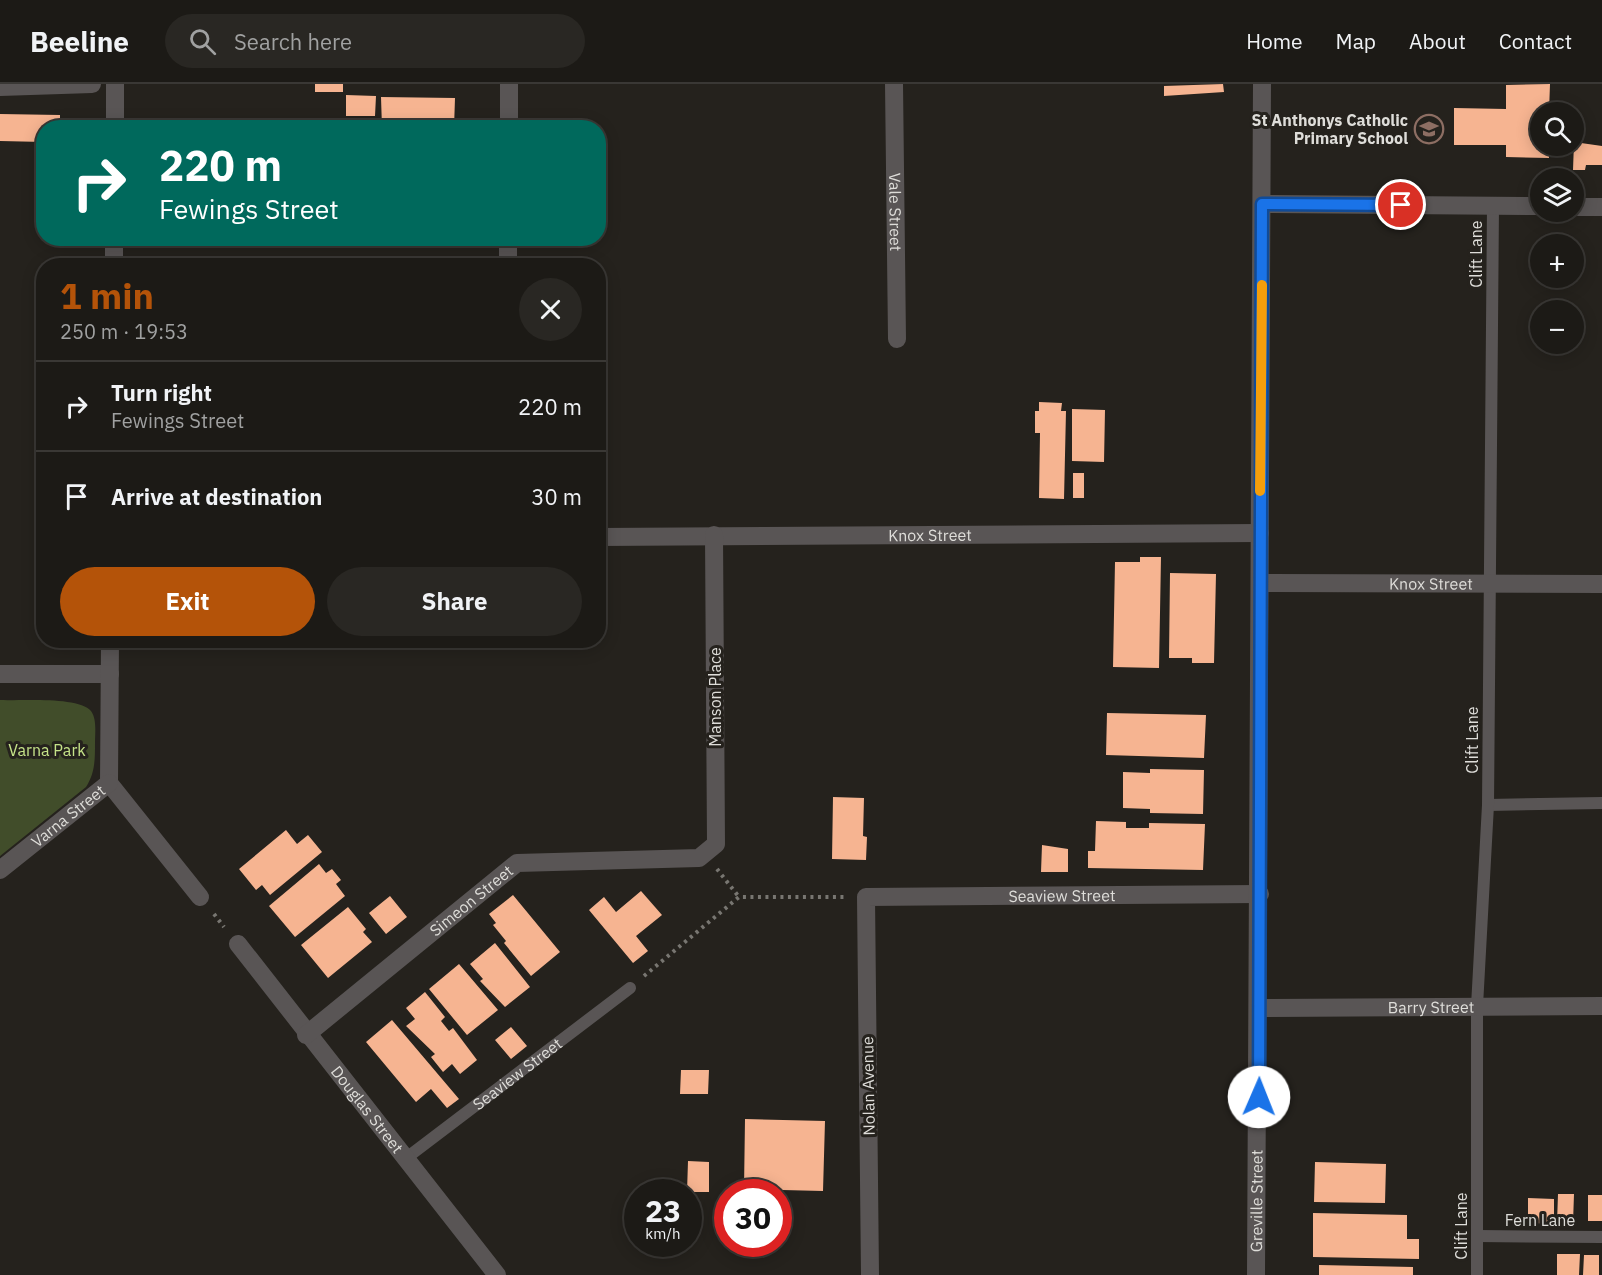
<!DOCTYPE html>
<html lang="en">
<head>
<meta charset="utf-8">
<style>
	body { margin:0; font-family:"IBM Plex Sans",sans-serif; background:#292723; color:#f1f3f6; height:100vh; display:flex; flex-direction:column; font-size:22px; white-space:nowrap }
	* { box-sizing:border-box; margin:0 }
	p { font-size:20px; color:#a0a1a1 }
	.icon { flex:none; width:33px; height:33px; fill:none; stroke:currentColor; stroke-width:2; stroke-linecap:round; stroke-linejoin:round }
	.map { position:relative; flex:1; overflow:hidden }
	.sheet { position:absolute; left:36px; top:174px; width:570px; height:390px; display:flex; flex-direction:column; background:#1c1a16; border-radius:24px; box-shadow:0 3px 15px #0003,0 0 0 2px #3a3835 }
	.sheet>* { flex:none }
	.top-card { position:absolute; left:36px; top:36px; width:570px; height:126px; border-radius:24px; box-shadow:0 3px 15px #0003,0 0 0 2px #3a3835; background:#00695c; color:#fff; overflow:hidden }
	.buttons { position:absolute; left:1530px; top:18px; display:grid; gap:12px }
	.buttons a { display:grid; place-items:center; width:54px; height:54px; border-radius:50%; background:#1c1a16; box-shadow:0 3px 15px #0003,0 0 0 2px #3a3835; font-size:30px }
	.speed { position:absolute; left:624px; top:1095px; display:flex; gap:12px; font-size:30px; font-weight:700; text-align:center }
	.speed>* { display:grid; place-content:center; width:78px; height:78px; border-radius:50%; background:#1c1a16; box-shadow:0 3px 15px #0003,0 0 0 2px #3a3835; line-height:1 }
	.speed small { font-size:15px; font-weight:400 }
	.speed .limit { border:9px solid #d22; background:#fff; color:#111 }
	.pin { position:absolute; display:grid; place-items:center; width:51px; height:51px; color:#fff; margin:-26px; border:3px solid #fff; border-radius:50%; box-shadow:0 2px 6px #0007 }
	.me { position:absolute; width:66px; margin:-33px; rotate:1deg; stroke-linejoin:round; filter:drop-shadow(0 0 4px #0008) }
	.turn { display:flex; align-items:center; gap:21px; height:126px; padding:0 24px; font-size:27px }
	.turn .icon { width:78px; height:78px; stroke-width:2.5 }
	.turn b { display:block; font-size:42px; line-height:51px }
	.round { display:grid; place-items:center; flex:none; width:63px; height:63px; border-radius:32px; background:#292723 }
	.overview { display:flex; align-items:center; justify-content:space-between; height:102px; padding:0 24px }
	h1 { font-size:36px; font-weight:700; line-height:45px; color:#b45309 }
	.button { display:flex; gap:12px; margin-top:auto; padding:12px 24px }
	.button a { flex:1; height:69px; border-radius:36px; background:#b45309; color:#fff; font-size:24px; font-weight:700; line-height:69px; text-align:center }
	.button a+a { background:#292723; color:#f1f3f6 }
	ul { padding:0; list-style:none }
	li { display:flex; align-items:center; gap:18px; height:90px; padding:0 24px; border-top:2px solid #3a3835 }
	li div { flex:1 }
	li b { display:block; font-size:22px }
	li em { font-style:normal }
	header { display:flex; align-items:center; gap:36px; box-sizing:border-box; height:84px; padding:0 30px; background:#1c1a16; border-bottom:2px solid #3a3835 }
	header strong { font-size:28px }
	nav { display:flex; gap:33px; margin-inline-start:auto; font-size:21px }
	.search { width:420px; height:54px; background:#292723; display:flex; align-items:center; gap:15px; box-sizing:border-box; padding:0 21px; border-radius:33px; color:#a0a1a1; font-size:22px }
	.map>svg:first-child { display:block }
</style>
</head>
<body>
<header>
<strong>Beeline</strong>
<div class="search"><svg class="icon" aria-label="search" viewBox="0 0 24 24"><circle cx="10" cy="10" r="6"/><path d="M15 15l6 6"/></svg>Search here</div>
<nav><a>Home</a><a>Map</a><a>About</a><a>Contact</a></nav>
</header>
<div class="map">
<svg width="1602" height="1191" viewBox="0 0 1602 1191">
	<rect width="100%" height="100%" fill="#25221d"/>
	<!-- green -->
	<path fill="#414d2a" d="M 0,616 C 19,617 79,612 91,627 C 97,635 95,649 95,659 C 95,676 95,689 86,703 L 0,772 Z"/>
	<!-- building -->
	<path fill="#f6b491" d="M 315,0 L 343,0 L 343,8 L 315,8 Z
		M 1223,0 L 1224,8 L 1164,12 L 1164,2 Z
		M 1550,0 L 1549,28 L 1540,28 L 1540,62 L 1549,62 L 1549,74 L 1506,73 L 1506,61 L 1454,61 L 1454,24 L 1506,25 L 1506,1 Z
		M 346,11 L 376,12 L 375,32 L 346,32 Z
		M 381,13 L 455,14 L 454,44 L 382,44 Z
		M 0,30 L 60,31 L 60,44 L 44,44 L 44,58 L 0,57 Z
		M 355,35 L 376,36 L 376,44 L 355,44 Z
		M 1574,58 L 1602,62 L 1602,81 L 1586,81 L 1585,86 L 1573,86 Z
		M 1039,318 L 1062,319 L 1061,327 L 1066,327 L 1064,415 L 1039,414 L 1040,349 L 1035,349 L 1035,327 L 1039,327 Z
		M 1072,325 L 1105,326 L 1104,378 L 1072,377 Z
		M 1073,389 L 1084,389 L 1084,414 L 1073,414 Z
		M 1140,473 L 1161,473 L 1159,584 L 1113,583 L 1115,478 L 1140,478 Z
		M 1170,489 L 1216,490 L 1214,579 L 1192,579 L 1192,574 L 1169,574 Z
		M 1107,629 L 1206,631 L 1204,674 L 1106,671 Z
		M 1150,685 L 1204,686 L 1203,730 L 1150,729 L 1150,725 L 1123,724 L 1123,688 L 1150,689 Z
		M 833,713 L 864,714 L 863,752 L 867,753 L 866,776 L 832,775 Z
		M 1096,737 L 1126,738 L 1126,744 L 1149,744 L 1149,739 L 1205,740 L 1203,786 L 1088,784 L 1088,767 L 1095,767 Z
		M 286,746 L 297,760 L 308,751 L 322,768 L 270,811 L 262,801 L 256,806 L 239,785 Z
		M 1042,761 L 1068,765 L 1068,788 L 1041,788 Z
		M 319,780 L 326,789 L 332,785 L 341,796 L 336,800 L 345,812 L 295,853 L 269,822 Z
		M 641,807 L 662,831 L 636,852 L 648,867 L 633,879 L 589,826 L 604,813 L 616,828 Z
		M 513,811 L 560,868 L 531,892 L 504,859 L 506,857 L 493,841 L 496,839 L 489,830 Z
		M 390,812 L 407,833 L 386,850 L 369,829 Z
		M 348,823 L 366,845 L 363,848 L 372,858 L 328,894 L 301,861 Z
		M 495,859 L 530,903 L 505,923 L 480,897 L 483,895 L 470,880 Z
		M 459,880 L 498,926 L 467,951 L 429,905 Z
		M 425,908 L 445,933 L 441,937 L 449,947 L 453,944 L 477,976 L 460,990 L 452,980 L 443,988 L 431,973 L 435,970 L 406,942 L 415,935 L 406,924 Z
		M 392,936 L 459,1015 L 447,1024 L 431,1005 L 416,1018 L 366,958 Z
		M 511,943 L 527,962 L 511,975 L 495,956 Z
		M 681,986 L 709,986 L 708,1010 L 680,1010 Z
		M 745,1035 L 825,1037 L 823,1107 L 744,1105 Z
		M 688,1077 L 709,1078 L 709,1108 L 687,1108 Z
		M 1315,1078 L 1386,1080 L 1385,1119 L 1314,1118 Z
		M 1558,1110 L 1574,1110 L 1573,1139 L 1557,1139 Z
		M 1588,1111 L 1602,1111 L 1602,1137 L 1588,1137 Z
		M 1528,1114 L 1554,1115 L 1554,1140 L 1528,1139 Z
		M 1313,1129 L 1407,1131 L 1407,1155 L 1419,1155 L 1419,1175 L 1313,1173 Z
		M 1557,1170 L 1580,1170 L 1579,1191 L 1557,1191 Z
		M 1584,1171 L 1599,1171 L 1599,1191 L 1583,1191 Z
		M 1319,1181 L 1413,1183 L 1413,1191 L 1319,1191 Z"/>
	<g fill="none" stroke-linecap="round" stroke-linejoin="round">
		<!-- path -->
		<path stroke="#787671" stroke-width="4" stroke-dasharray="3 4.5" stroke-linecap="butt" d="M 717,785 L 739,813
			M 214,830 L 224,843
			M 644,892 L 739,813 L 845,813"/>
		<!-- lane -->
		<g stroke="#595555" stroke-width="12">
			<path d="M 1488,721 L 1602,719"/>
			<path id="s1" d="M 405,1075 L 630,904"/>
			<path d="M 1477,1152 L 1602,1153"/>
			<path d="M 1477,1191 L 1477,922 L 1488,721 L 1493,122"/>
		</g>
		<!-- street -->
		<g stroke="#595555" stroke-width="18">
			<path id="s2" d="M 894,0 L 897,255"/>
			<path d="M 0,3 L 92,0"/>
			<path d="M 115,44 L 115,0"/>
			<path d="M 509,44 L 509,0"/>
			<path d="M 1262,120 L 1540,122"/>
			<path d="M 1574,123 L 1602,123"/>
			<path d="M 114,182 L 114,154"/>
			<path d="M 508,182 L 508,154"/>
			<path id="s3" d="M 598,453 L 1260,449"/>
			<path id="s4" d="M 1260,499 L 1602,500"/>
			<path d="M 0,590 L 110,590"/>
			<path d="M 109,699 L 200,813"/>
			<path d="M 109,699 L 110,556"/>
			<path id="s5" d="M 0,786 L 109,699"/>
			<path id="s6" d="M 238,860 L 497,1191"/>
			<path id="s7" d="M 1260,924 L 1602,922"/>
			<path id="s8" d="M 306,951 L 517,779 L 699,774 L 716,760 L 714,451"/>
			<path id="s9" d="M 870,1191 L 866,813 L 1260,810"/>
			<path id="s10" d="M 1256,1191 L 1262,0"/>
		</g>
	</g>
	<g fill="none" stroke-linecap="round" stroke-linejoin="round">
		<!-- route casing -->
		<g stroke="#114b97" stroke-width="15">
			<path id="route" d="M 1259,1013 L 1262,120 L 1401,121"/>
		</g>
		<!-- route -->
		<use href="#route" stroke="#1a73e8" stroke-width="10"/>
		<!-- slow -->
		<path stroke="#f59e0b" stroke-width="10" d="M 1260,407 L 1262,201"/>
	</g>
	<!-- icons -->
	<defs>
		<g id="school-ring" transform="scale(1.5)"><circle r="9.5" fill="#25221d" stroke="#8d6e63" stroke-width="1.5"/><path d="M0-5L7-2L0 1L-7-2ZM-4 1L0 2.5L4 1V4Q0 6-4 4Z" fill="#8d6e63"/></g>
	</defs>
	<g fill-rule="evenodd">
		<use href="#school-ring" x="1429" y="45"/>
	</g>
	<g text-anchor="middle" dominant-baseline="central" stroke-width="6" stroke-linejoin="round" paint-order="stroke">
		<!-- poi labels -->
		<g font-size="16" font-weight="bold" fill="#deddd9" stroke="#25221d" text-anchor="end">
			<text x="1408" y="36">St Anthonys Catholic<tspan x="1408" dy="18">Primary School</tspan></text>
		</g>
		<!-- street labels -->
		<g font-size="16" fill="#deddd9" stroke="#25221d">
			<text stroke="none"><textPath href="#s2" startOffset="128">Vale Street</textPath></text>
			<text transform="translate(1476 170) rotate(-90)">Clift Lane</text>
			<text stroke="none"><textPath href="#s3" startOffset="332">Knox Street</textPath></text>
			<text stroke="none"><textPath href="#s4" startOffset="171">Knox Street</textPath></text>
			<text transform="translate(715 613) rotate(-90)">Manson Place</text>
			<text transform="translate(1472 656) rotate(-90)">Clift Lane</text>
			<text stroke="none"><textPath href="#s5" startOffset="87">Varna Street</textPath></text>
			<text stroke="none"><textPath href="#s9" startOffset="574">Seaview Street</textPath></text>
			<text stroke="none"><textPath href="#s8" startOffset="213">Simeon Street</textPath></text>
			<text stroke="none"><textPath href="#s7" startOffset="171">Barry Street</textPath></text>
			<text stroke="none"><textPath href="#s1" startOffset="141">Seaview Street</textPath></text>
			<text transform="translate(868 1002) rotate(-91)">Nolan Avenue</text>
			<text stroke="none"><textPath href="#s6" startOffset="210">Douglas Street</textPath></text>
			<text stroke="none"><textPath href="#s10" startOffset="74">Greville Street</textPath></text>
			<text x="1540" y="1136">Fern Lane</text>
			<text transform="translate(1461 1142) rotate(-90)">Clift Lane</text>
		</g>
		<!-- park labels -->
		<g font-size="16" fill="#c5e389" stroke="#25221d">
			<text x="47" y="666">Varna Park</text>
		</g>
	</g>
</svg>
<div class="buttons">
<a><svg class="icon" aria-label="search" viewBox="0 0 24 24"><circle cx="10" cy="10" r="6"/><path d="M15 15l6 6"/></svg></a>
<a><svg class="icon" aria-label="layers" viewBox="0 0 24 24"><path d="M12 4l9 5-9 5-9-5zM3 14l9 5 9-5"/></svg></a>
<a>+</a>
<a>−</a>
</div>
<div class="speed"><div>23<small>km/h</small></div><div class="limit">30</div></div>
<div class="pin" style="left:1401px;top:121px;background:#d93025"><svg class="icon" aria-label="arrive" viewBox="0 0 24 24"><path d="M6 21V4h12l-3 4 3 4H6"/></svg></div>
<svg class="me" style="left:1259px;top:1013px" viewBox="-20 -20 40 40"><circle r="19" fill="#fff"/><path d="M0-13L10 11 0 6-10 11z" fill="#1a73e8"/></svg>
<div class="top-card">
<div class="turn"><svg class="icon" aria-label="right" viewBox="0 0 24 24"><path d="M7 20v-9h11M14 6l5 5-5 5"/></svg><div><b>220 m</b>Fewings Street</div></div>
</div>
<section class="sheet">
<div class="overview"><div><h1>1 min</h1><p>250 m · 19:53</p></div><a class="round"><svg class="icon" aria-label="close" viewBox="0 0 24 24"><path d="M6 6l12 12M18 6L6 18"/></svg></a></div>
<ul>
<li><svg class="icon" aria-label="right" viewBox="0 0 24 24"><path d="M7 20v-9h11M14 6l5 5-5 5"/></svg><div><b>Turn right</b><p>Fewings Street</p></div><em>220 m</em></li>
<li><svg class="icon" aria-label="arrive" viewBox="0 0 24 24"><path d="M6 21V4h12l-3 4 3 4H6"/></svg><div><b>Arrive at destination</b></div><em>30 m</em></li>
</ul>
<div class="button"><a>Exit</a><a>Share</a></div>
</section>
</div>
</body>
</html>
